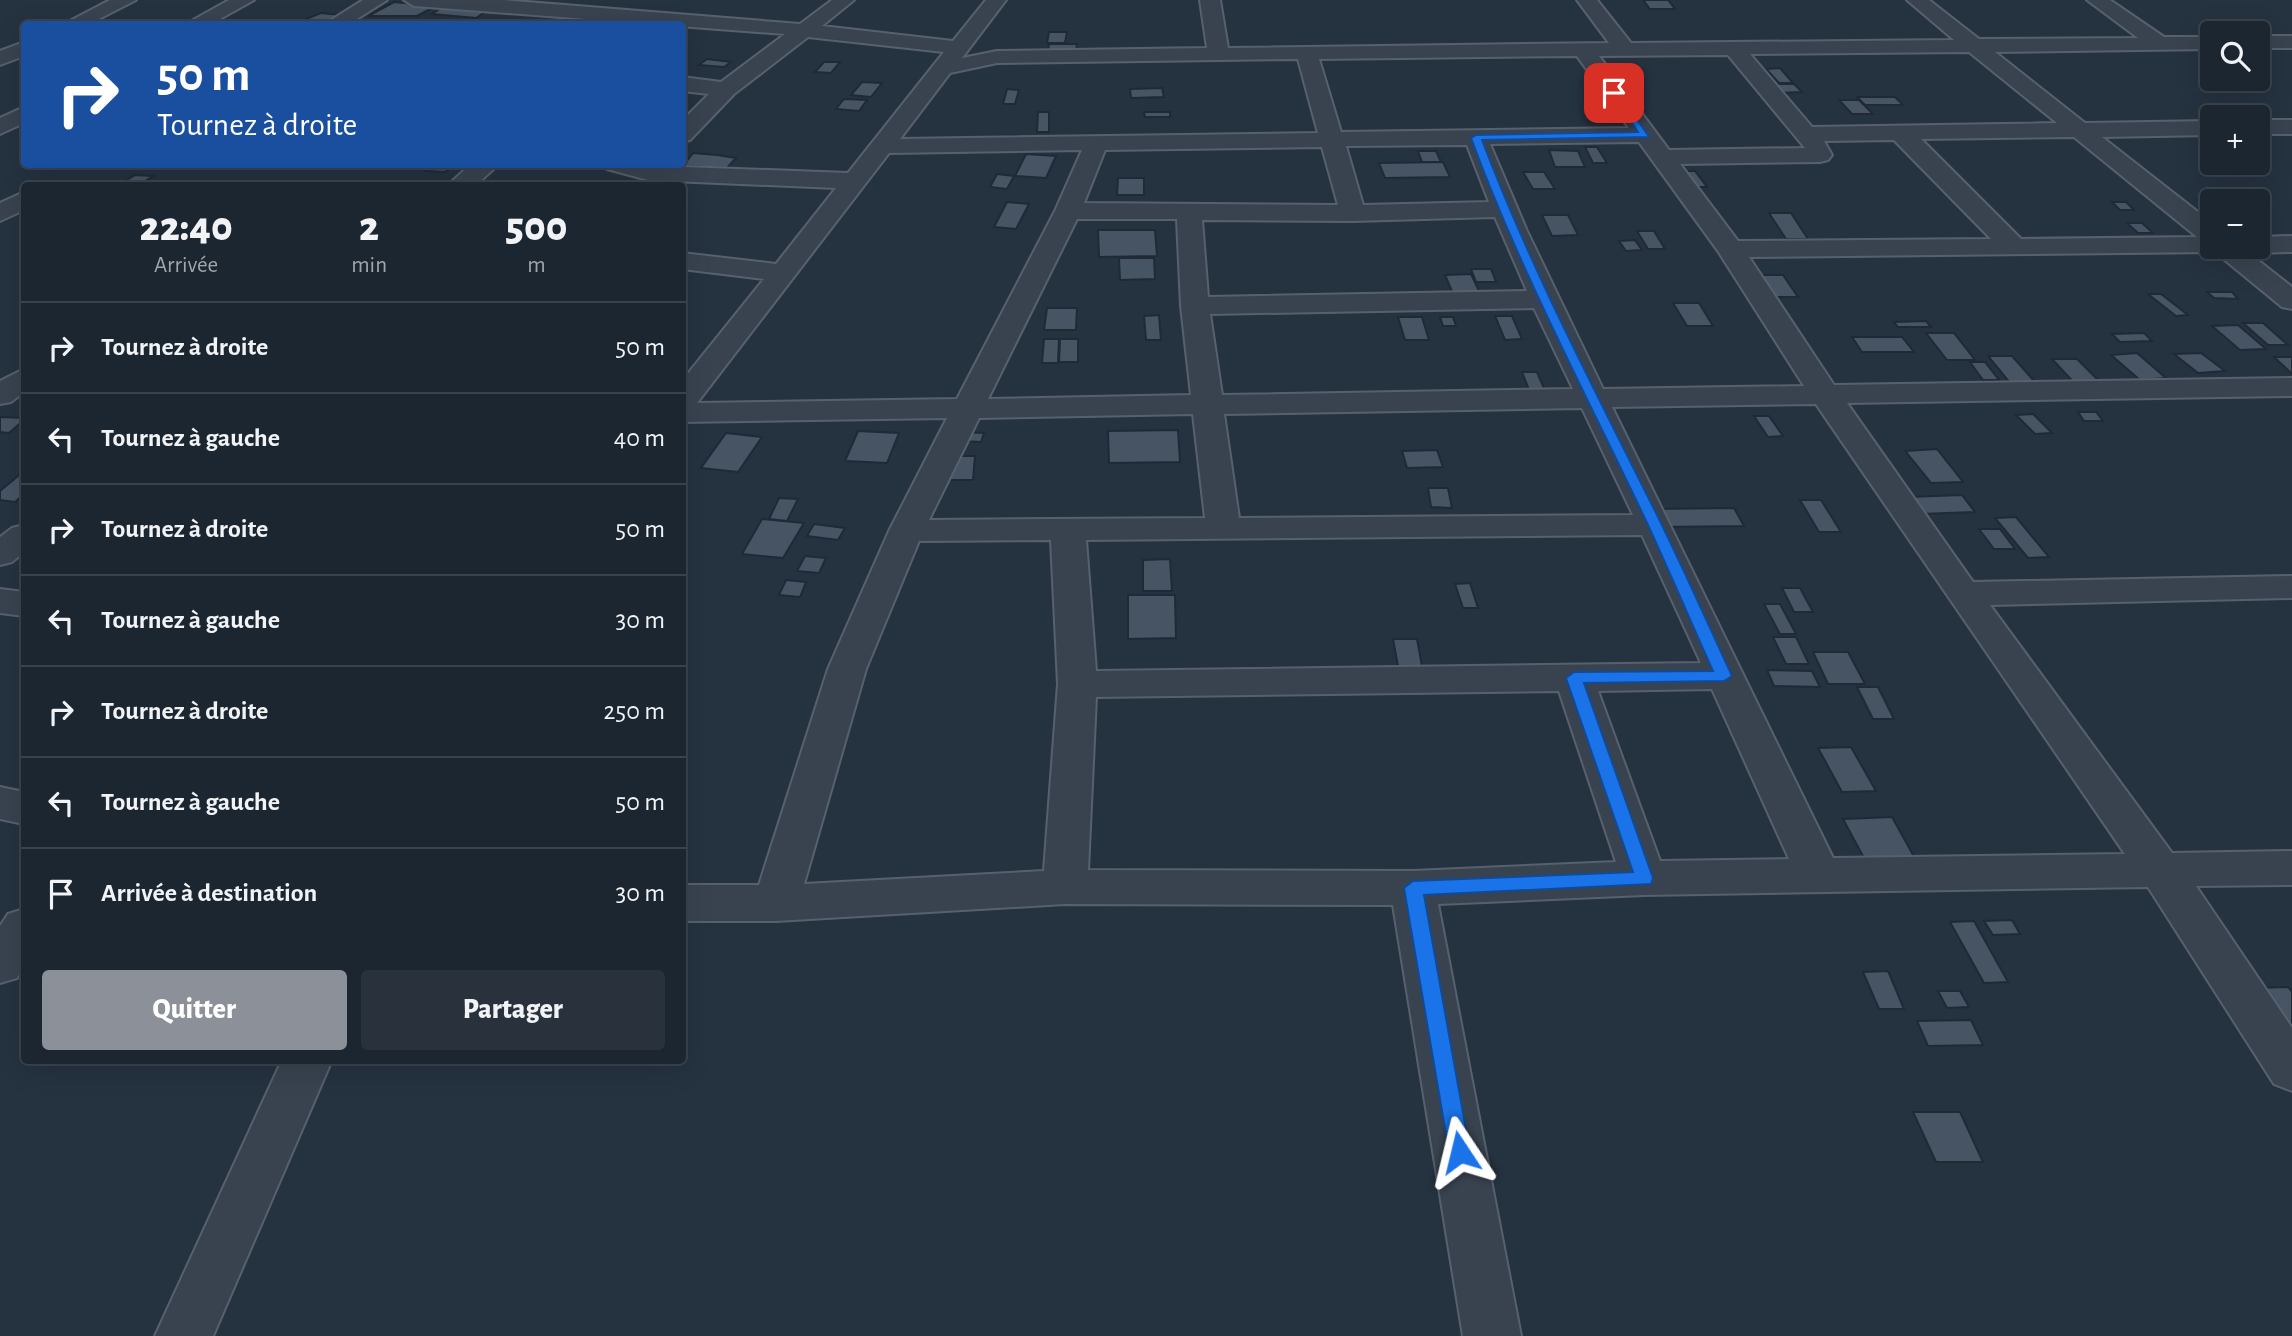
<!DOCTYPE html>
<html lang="fr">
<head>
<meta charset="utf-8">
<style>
	body { margin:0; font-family:"Alegreya Sans",sans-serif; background:#29323c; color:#f1f3f6; height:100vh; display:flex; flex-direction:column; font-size:26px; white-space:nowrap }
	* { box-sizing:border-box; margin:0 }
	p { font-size:23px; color:#a0a5ab }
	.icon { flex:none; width:38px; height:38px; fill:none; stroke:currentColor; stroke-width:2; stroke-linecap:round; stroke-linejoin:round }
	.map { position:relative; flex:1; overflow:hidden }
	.drawer { position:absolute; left:21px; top:182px; width:665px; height:882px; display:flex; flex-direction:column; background:#1c2630; border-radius:7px; box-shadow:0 7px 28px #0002,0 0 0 2px #3a434c }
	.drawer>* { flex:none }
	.hud { position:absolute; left:21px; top:21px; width:665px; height:147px; border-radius:7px; box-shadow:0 7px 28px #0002,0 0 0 2px #3a434c; background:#1a4fa0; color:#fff; overflow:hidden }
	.buttons { position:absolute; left:2200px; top:21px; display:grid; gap:14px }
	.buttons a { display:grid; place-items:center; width:70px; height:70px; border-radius:7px; background:#1c2630; box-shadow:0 7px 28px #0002,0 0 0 2px #3a434c; font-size:35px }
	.pin { position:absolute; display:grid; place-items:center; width:60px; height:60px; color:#fff; margin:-30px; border-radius:14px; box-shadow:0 4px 10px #0006 }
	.me { position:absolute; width:77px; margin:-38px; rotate:350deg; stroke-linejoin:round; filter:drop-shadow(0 0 5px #0008) }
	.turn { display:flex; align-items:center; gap:24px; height:147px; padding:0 21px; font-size:32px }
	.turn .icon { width:91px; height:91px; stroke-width:2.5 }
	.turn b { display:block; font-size:49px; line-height:60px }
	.eta { display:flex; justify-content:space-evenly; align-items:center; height:119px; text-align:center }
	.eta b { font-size:42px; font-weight:800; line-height:49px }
	.button { display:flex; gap:14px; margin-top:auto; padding:14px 21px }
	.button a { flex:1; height:80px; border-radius:7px; background:#8c9099; color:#fff; font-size:28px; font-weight:800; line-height:80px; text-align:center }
	.button a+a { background:#29323c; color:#f1f3f6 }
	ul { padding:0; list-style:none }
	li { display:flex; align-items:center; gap:21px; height:91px; padding:0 21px; border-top:2px solid #3a434c }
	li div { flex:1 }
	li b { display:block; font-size:26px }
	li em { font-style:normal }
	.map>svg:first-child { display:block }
</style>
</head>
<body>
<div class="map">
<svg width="2292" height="1336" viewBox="0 0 2292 1336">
	<rect width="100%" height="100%" fill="#253240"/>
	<!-- building -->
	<path fill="#465464" stroke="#202a37" stroke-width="2" d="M 1643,0 L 1668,0 L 1675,9 L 1650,9 Z
		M 394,2 L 436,6 L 417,16 L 368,16 Z
		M 441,8 L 485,12 L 476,18 L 432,14 Z
		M 321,13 L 342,15 L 327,23 L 296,23 Z
		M 1049,32 L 1067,32 L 1065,43 L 1047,43 Z
		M 1049,44 L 1077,44 L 1076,51 L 1048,50 Z
		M 707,59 L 731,62 L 724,67 L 699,65 Z
		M 824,62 L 840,62 L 831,73 L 815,72 Z
		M 1780,68 L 1793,83 L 1779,83 L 1766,69 Z
		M 862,82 L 882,83 L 871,97 L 851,95 Z
		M 1768,84 L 1794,84 L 1802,92 L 1775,93 Z
		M 1162,88 L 1164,97 L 1131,98 L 1130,89 Z
		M 1007,89 L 1019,90 L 1015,104 L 1003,104 Z
		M 1857,97 L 1895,97 L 1903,105 L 1865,105 Z
		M 844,99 L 867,100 L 859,111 L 836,109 Z
		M 1839,100 L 1859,100 L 1873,114 L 1852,114 Z
		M 1038,112 L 1049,112 L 1049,132 L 1037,132 Z
		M 1144,112 L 1170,112 L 1170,117 L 1145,117 Z
		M 1585,147 L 1597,147 L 1607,163 L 1593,163 Z
		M 1549,150 L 1578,151 L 1585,167 L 1555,167 Z
		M 1418,151 L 1436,151 L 1441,162 L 1422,162 Z
		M 693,153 L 717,155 L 736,158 L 727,168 L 683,166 Z
		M 1026,154 L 1056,156 L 1046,178 L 1015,176 Z
		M 1443,162 L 1450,177 L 1385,178 L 1379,163 Z
		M 434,164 L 454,164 L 445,172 L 426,171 Z
		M 1677,171 L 1695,171 L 1707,187 L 1688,187 Z
		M 1523,172 L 1544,172 L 1555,189 L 1533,189 Z
		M 997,174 L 1014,176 L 1007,189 L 990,187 Z
		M 135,175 L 153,176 L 137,186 L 117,186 Z
		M 1118,178 L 1144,178 L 1144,195 L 1117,195 Z
		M 1007,202 L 1029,204 L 1016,229 L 994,227 Z
		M 2112,202 L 2126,202 L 2134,210 L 2120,210 Z
		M 1769,213 L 1791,213 L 1808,239 L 1786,239 Z
		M 1542,215 L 1568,215 L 1578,235 L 1552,236 Z
		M 2127,223 L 2142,223 L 2153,233 L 2138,233 Z
		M 1098,230 L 1155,230 L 1157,256 L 1099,257 Z
		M 1637,231 L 1654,231 L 1665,249 L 1648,249 Z
		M 1635,240 L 1642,250 L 1626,251 L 1619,241 Z
		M 1119,258 L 1154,258 L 1155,279 L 1120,280 Z
		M 1471,269 L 1491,269 L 1496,282 L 1476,282 Z
		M 1471,274 L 1481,295 L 1454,296 L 1445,275 Z
		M 1751,275 L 1783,275 L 1798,297 L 1766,297 Z
		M 2207,292 L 2232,292 L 2238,299 L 2214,298 Z
		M 2148,294 L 2161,294 L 2188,315 L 2176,316 Z
		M 1673,303 L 1699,303 L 1713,326 L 1687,326 Z
		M 1047,308 L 1077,308 L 1076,330 L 1044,330 Z
		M 1159,315 L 1161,340 L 1146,340 L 1144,316 Z
		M 1495,316 L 1512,316 L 1522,339 L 1505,340 Z
		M 1398,317 L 1422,317 L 1429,340 L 1405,340 Z
		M 1440,317 L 1453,317 L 1456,326 L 1443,326 Z
		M 1926,321 L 1931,327 L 1898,327 L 1894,322 Z
		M 2243,323 L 2263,323 L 2288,345 L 2268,345 Z
		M 2238,325 L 2266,349 L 2240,350 L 2212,326 Z
		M 1926,333 L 1954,333 L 1975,360 L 1947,360 Z
		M 2144,333 L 2152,341 L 2120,342 L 2112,334 Z
		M 1852,337 L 1902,337 L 1914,352 L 1862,352 Z
		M 1044,339 L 1059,339 L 1058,363 L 1042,363 Z
		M 1060,339 L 1078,339 L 1078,362 L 1059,362 Z
		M 2137,353 L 2166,378 L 2140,380 L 2111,355 Z
		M 2201,353 L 2225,371 L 2198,373 L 2174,354 Z
		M 1988,356 L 2012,356 L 2035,382 L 2010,383 Z
		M 2274,357 L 2292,357 L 2292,374 Z
		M 2052,359 L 2077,359 L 2104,386 L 2078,387 Z
		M 1970,362 L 1985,362 L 1999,380 L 1983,380 Z
		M 1522,372 L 1537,372 L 1547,395 L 1531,395 Z
		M 2078,412 L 2096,412 L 2103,421 L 2084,421 Z
		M 2033,414 L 2052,433 L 2035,434 L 2016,415 Z
		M 1754,416 L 1769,416 L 1783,436 L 1768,437 Z
		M 0,417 L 24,418 L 24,420 L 9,433 L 0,432 Z
		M 1178,430 L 1180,462 L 1109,463 L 1108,431 Z
		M 858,431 L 899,433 L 887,463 L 845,461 Z
		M 961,432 L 984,433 L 981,442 L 959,441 Z
		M 726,433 L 762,437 L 738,472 L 701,468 Z
		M 1937,449 L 1963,482 L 1931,483 L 1905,451 Z
		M 1437,450 L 1443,467 L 1407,468 L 1402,451 Z
		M 946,456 L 975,456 L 973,480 L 944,480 Z
		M 24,471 L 24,494 L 15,502 L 0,500 L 0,491 Z
		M 1428,488 L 1448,488 L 1452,508 L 1431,507 Z
		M 1962,495 L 1975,512 L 1920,514 L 1908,497 Z
		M 779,498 L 798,499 L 787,521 L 769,519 Z
		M 1800,500 L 1821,500 L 1841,532 L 1819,532 Z
		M 1734,508 L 1744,526 L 1658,527 L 1650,509 Z
		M 2016,517 L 2049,557 L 2028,558 L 1995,518 Z
		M 762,519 L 804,523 L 783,558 L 742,554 Z
		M 814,524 L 845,528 L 838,540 L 807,536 Z
		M 1979,529 L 2000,529 L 2015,549 L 1994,549 Z
		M 805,556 L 826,558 L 819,573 L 797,571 Z
		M 1170,559 L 1172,591 L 1143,591 L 1143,560 Z
		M 786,580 L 806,582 L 800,597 L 779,595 Z
		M 1470,583 L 1478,608 L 1463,608 L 1455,584 Z
		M 1782,588 L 1800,588 L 1813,612 L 1794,612 Z
		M 1128,595 L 1175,595 L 1176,638 L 1128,639 Z
		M 1764,604 L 1780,604 L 1796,634 L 1780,634 Z
		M 1773,637 L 1796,637 L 1809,664 L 1786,664 Z
		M 1393,639 L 1417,639 L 1424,677 L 1400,677 Z
		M 1813,652 L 1848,652 L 1865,684 L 1828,684 Z
		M 1767,670 L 1812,671 L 1820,687 L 1774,686 Z
		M 1857,687 L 1878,687 L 1894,719 L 1873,719 Z
		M 1851,747 L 1876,791 L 1842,792 L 1818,748 Z
		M 1892,817 L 1922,871 L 1872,873 L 1843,819 Z
		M 2012,920 L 2020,934 L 1993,935 L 1984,921 Z
		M 1974,921 L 2008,982 L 1984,983 L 1950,922 Z
		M 1888,971 L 1904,1009 L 1879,1009 L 1863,972 Z
		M 2288,987 L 2292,992 L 2292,1039 L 2256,988 Z
		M 1938,991 L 1960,991 L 1969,1007 L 1947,1008 Z
		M 1971,1020 L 1983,1045 L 1928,1046 L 1917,1021 Z
		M 1913,1112 L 1960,1112 L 1983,1162 L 1936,1162 Z"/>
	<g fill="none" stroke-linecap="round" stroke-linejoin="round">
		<!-- minor casing -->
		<g stroke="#57616e" stroke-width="4">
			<path id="minor" d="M 110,0 L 136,0 L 89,24 L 64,24 Z
				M 229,0 L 254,0 L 211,24 L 186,24 Z
				M 363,0 L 387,0 L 349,24 L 325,24 Z
				M 404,0 L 503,0 L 800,24 L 832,0 L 854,0 L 822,26 L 953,41 L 986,0 L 1006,0 L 962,58 L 997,51 L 1207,48 L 1200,0 L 1220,0 L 1228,48 L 1609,43 L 1577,0 L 1597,0 L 1631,43 L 1954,40 L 1907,0 L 1929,0 L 1979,39 L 2138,38 L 2087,0 L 2110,0 L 2164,37 L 2212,37 L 2212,49 L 1995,52 L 2085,123 L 2212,121 L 2212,135 L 2102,137 L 2212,223 L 2212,247 L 2241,247 L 2292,287 L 2292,309 L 2282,307 L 2215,252 L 1749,257 L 1834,385 L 2292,378 L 2292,396 L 1847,403 L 1973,582 L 2292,576 L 2292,598 L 1990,605 L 2172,853 L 2292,851 L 2292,885 L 2196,886 L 2292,1028 L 2292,1091 L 2274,1084 L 2148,887 L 1644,895 L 1438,904 L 1521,1336 L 1463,1336 L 1393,905 L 1065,904 L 776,921 L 682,921 L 682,885 L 759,885 L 828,669 L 889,531 L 947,418 L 682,422 L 682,381 L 764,279 L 682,269 L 682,253 L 776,264 L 836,188 L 648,180 L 607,169 L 604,164 L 848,173 L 944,52 L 808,37 L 734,94 L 690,140 L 682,142 L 682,121 L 709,94 L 682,91 L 682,77 L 721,82 L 785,34 L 414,6 ZM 1969,52 L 2057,123 L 1812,127 L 1750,54 ZM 1728,55 L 1805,148 L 1669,150 L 1599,56 ZM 1577,56 L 1629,128 L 1341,132 L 1319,59 ZM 1298,59 L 1318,133 L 900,139 L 950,73 L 997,63 ZM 2074,137 L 2197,237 L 2021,239 L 1921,139 ZM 1894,140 L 1991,239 L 1738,241 L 1680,164 L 1820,162 L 1828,160 L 1832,155 L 1824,141 ZM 1639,142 L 1718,251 L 1804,386 L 1603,389 L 1527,231 L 1490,144 ZM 1467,145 L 1489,202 L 1363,205 L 1346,146 ZM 1322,147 L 1338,205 L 1084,203 L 1105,150 ZM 1082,150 L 1055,211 L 957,399 L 697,403 L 889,153 ZM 1495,217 L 1527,291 L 1208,297 L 1202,220 L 1353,221 ZM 1077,219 L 1177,219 L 1181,306 L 1191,395 L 988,399 ZM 1534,308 L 1573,389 L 1222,395 L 1210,314 ZM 1816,404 L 2125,854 L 1833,858 L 1612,407 ZM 1582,408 L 1633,515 L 1239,518 L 1224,414 ZM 1193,414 L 1205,518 L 929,520 L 979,418 ZM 1642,535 L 1701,663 L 1096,671 L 1086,540 ZM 1051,540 L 1058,684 L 1044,871 L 804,884 L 866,669 L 919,541 ZM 1712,689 L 1789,859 L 1660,861 L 1598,691 ZM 1559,691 L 1616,862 L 1413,871 L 1088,870 L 1096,697 Z
				M 2258,36 L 2292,36 L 2292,48 L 2258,48 Z
				M 24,42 L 24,56 L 0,65 L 0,51 Z
				M 24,107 L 24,123 L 0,134 L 0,118 Z
				M 2258,120 L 2292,120 L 2292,134 L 2258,134 Z
				M 471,164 L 499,164 L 475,186 L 447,186 Z
				M 24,192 L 24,210 L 0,221 L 0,203 Z
				M 2292,236 L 2292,252 L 2258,253 L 2246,247 L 2258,247 L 2258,237 Z
				M 24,369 L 24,392 L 11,402 L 0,404 L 0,381 Z
				M 24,525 L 24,552 L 12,562 L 0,565 L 0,537 L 12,528 Z
				M 0,589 L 24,592 L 24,616 L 0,613 Z
				M 0,787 L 24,792 L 24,824 L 0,819 Z
				M 24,909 L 24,965 L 17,978 L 0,983 L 0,926 L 8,914 Z
				M 282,1060 L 332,1060 L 213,1336 L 155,1336 Z"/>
		</g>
		<!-- minor -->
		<use href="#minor" fill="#394350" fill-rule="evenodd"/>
	</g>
	<!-- route -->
	<path fill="#1a73e8" stroke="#114b97" stroke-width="2" d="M 1611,91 L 1618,91 L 1649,137 L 1482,140 C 1532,272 1598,396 1660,521 C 1685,572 1708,624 1732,676 L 1724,681 L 1584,683 L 1653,878 L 1651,884 L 1424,895 L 1470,1152 L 1467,1158 L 1460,1161 L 1452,1158 L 1449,1152 L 1404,888 L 1413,881 L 1633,872 L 1566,678 L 1574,672 L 1713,671 C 1691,622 1670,573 1648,525 C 1587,396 1520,271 1471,138 L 1476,135 L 1638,132 Z"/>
</svg>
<div class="buttons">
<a><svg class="icon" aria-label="search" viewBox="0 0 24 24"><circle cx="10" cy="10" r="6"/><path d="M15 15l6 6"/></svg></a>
<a>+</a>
<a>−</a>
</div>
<div class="pin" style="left:1614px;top:93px;background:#d93025"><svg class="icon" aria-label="arrive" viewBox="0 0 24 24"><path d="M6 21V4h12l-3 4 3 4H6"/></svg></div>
<svg class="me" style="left:1460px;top:1152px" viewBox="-20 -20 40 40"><path d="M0-17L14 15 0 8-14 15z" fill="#1a73e8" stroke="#fff" stroke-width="4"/></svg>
<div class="hud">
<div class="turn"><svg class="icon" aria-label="right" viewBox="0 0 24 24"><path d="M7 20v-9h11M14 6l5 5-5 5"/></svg><div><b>50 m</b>Tournez à droite</div></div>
</div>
<section class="drawer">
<div class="eta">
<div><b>22:40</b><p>Arrivée</p></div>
<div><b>2</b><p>min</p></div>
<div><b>500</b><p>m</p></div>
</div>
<ul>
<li><svg class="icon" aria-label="right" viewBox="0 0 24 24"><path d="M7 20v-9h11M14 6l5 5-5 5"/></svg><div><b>Tournez à droite</b></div><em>50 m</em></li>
<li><svg class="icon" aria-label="left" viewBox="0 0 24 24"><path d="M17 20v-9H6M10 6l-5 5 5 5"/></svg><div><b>Tournez à gauche</b></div><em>40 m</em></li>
<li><svg class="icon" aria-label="right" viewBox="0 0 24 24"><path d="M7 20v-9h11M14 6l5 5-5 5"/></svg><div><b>Tournez à droite</b></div><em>50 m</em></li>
<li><svg class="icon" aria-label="left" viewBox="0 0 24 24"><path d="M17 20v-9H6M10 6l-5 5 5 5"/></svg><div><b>Tournez à gauche</b></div><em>30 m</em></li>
<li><svg class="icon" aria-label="right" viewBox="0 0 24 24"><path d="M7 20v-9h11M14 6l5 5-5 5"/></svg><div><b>Tournez à droite</b></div><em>250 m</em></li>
<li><svg class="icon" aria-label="left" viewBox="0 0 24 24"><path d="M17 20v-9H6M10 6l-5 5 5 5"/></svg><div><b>Tournez à gauche</b></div><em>50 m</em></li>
<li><svg class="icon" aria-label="arrive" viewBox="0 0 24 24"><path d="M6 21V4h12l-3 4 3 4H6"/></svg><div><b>Arrivée à destination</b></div><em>30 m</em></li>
</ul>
<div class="button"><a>Quitter</a><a>Partager</a></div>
</section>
</div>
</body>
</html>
